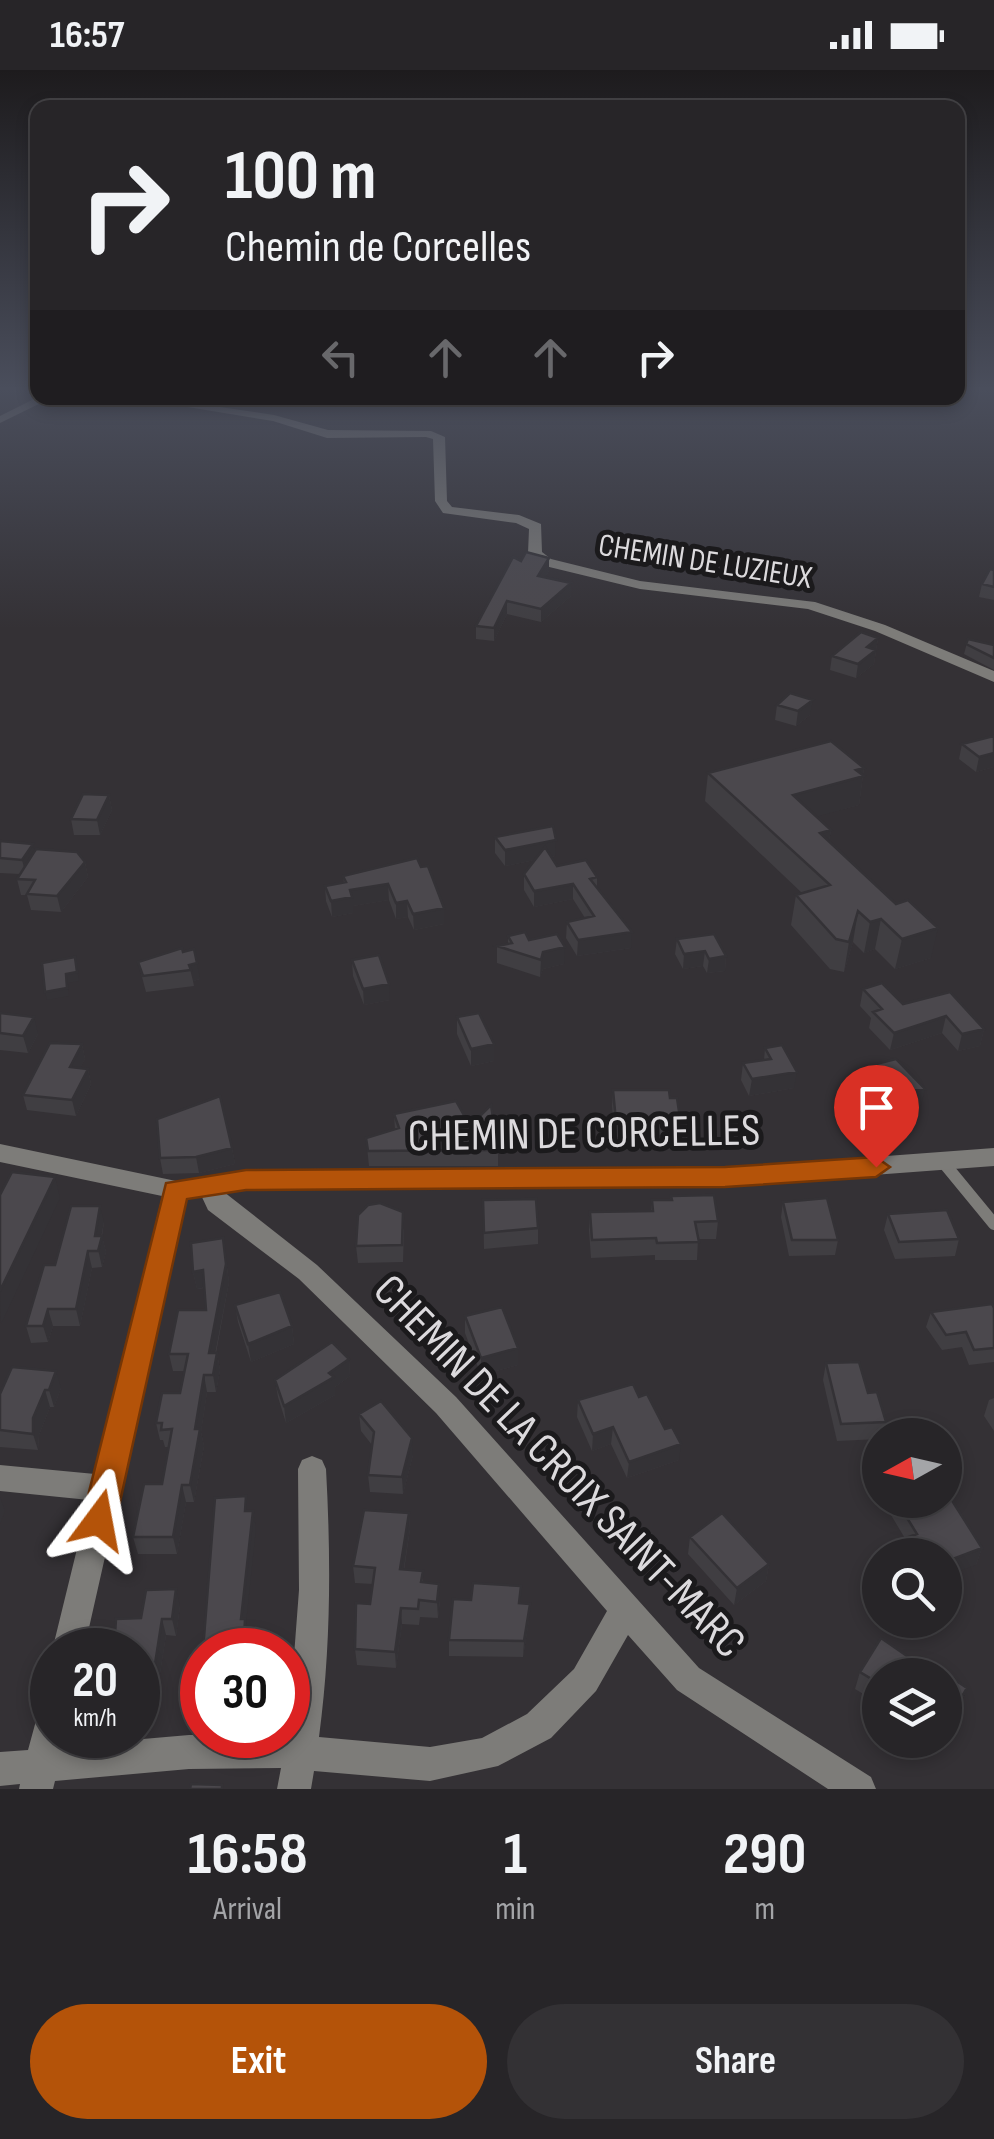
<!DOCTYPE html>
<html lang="en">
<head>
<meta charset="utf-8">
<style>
	body { margin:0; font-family:"Sofia Sans Condensed",sans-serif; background:#333134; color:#f1f3f6; height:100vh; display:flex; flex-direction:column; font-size:38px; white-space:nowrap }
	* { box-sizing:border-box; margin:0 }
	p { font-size:32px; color:#a4a5a8 }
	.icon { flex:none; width:55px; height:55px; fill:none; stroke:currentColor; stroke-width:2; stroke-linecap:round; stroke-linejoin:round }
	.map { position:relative; height:1719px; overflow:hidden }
	.side { display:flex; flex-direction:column; background:#272528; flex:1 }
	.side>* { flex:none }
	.hud { position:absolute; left:30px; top:30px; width:935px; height:305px; border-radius:20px; box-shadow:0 5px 15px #0003,0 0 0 2px #434245; background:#272528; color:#f1f3f6; overflow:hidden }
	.needle { width:65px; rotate:262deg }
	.buttons { position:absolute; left:862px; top:1348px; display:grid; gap:20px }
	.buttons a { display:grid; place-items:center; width:100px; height:100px; border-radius:50%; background:#272528; box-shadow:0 5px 15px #0003,0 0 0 2px #434245; font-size:50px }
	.speed { position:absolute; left:30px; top:1558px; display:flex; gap:20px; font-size:50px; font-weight:700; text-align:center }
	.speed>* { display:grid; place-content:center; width:130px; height:130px; border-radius:50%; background:#272528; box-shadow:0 5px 15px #0003,0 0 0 2px #434245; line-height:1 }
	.speed small { font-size:25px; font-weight:400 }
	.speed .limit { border:15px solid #d22; background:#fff; color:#111 }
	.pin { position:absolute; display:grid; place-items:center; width:85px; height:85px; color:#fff; margin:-102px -42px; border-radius:50% 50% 50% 0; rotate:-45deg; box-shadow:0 0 10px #0007 }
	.pin .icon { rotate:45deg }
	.me { position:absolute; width:110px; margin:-55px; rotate:13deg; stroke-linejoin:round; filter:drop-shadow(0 0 8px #0008) }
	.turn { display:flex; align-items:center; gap:35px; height:210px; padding:0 30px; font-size:45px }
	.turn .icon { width:130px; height:130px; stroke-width:2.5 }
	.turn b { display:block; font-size:70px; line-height:85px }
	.lanes { display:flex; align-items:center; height:95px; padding:0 30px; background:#0003; justify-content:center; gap:50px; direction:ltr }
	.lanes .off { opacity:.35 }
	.eta { display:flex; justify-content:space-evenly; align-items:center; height:170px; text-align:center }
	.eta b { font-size:60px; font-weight:700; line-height:70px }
	.action { display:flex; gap:20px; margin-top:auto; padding:20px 30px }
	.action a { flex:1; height:115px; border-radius:60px; background:#b45309; color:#fff; font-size:40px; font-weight:700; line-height:115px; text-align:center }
	.action a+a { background:#333134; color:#f1f3f6 }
	.status { display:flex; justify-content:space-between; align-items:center; height:70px; padding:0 50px; background:#272528; direction:ltr }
	.status svg { height:28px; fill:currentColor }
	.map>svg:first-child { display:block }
</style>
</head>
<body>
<div class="status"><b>16:57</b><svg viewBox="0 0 49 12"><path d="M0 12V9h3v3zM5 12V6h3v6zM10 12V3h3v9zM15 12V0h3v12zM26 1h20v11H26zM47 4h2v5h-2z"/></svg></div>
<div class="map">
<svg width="994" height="1719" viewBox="0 0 994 1719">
	<rect width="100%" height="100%" fill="#343135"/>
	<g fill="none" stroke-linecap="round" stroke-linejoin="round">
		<!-- service -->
		<path stroke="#7d7c79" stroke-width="12" d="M 943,1092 L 994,1154"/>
		<!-- minor -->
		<path fill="#7d7c79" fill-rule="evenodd" d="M 38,327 L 51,328 L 0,353 L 0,346 Z
			M 133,328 L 158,328 L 274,345 L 328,360 L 431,361 L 445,367 L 447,431 L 452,437 L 519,445 L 541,454 L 542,482 L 551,489 L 640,511 L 815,532 L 885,555 L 994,601 L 994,612 L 875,561 L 808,539 L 640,519 L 541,495 L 528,483 L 529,459 L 516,453 L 443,443 L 435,431 L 433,369 L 426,367 L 327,368 L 273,351 Z
			M 0,1074 L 176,1111 L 246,1101 L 725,1098 L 994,1078 L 994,1096 L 725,1116 L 246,1119 L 224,1122 L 317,1195 L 456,1327 L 699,1598 L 871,1707 L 876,1719 L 828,1719 L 677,1620 L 628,1565 L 596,1621 L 551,1668 L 498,1696 L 430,1711 L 314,1701 L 311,1719 L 277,1719 L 281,1698 L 189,1699 L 55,1711 L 53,1719 L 19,1719 L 20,1714 L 0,1716 L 0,1682 L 28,1680 L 40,1636 L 52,1631 L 52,1665 L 65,1665 L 62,1676 L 189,1665 L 288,1665 L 299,1520 L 298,1399 L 302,1390 L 312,1386 L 322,1390 L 326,1399 C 331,1489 331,1578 319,1667 L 430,1677 L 482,1668 L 527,1644 L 574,1599 L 607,1541 L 436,1343 L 299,1209 L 208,1140 L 201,1125 L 186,1128 L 84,1580 L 52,1581 L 89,1430 L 0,1421 L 0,1395 L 95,1404 L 162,1126 L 0,1092 Z"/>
	</g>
	<!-- wall -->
	<path fill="#403e42" d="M 549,488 L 549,501 L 545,507 L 571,526 L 541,552 L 507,544 L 494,571 L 476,569 L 476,556 L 521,491 Z
		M 994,500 L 994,530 L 979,527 L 982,514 Z
		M 878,568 L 874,594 L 856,608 L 830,600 L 832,586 Z
		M 968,569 L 994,575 L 994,600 L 964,584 Z
		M 777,635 L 810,645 L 796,656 L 775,650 Z
		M 994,666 L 994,697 L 976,702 L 959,689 L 962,674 Z
		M 864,698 L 859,735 L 816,746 L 831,760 L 829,771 L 931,888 L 895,899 L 875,879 L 864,883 L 853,872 L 844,902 L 830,899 L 791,855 L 796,825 L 802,823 L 705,731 L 708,703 Z
		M 109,725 L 112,740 L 100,765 L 74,765 L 71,749 Z
		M 495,767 L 555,786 L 551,787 L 557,796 L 597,807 L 597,817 L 631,878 L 577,886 L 566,868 L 567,852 L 585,848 L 573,829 L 534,837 L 524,820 L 524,804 L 535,790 L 505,796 L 495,783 Z
		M 0,771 L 35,782 L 85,792 L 88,807 L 61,842 L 31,840 L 27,825 L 21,825 L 17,809 L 20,804 L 0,803 Z
		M 421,797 L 444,838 L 444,854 L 414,860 L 408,847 L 396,849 L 389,830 L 353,836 L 353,843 L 332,847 L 326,831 L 325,816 L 344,813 L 343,806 Z
		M 508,866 L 529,870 L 564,894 L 543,899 L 540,907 L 497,893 L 497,876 L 508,874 Z
		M 677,869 L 726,886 L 725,901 L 707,903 L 703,896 L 683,899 L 675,884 Z
		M 182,878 L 200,909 L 193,911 L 194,916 L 146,922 L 138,892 Z
		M 352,890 L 390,930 L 364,935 L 353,906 Z
		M 863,919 L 903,934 L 984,959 L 980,976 L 958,981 L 942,963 L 890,980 L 869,958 L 871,948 L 860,936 Z
		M 0,943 L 38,964 L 28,983 L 0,980 Z
		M 457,947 L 494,991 L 471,996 L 457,964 Z
		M 82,974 L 85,989 L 80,998 L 88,999 L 91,1014 L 76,1046 L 27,1040 L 23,1025 Z
		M 765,978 L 794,1018 L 749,1026 L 741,1010 L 743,993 L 764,990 Z
		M 868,996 L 921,1035 L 888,1040 L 865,1012 Z
		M 613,1020 L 670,1028 L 680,1048 L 678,1064 L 615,1067 L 612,1036 Z
		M 394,1044 L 470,1056 L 498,1080 L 498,1096 L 369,1096 L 366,1068 L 395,1060 Z
		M 232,1078 L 235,1094 L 199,1103 L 163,1104 L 160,1088 Z
		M 671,1126 L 718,1151 L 716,1169 L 698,1169 L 697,1190 L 655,1190 L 655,1185 L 591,1188 L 589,1160 L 590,1142 L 651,1141 L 652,1130 L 670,1130 Z
		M 483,1130 L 538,1158 L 538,1174 L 484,1179 Z
		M 783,1132 L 838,1170 L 835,1185 L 789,1186 L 781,1147 Z
		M 888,1144 L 959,1169 L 955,1186 L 895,1189 L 884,1160 Z
		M 104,1152 L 102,1166 L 106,1182 L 102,1197 L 92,1198 L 80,1256 L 53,1256 L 48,1272 L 31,1273 L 26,1256 L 55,1195 Z
		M 404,1159 L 403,1192 L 358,1193 L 356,1176 Z
		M 223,1168 L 229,1212 L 216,1283 L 217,1283 L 220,1300 L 216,1322 L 207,1322 L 201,1362 L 204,1376 L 194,1432 L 186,1432 L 177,1484 L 138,1484 L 133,1467 L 162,1414 L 169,1377 L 165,1377 L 163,1370 L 160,1370 L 156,1353 L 180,1323 L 185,1301 L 173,1301 L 169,1284 L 206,1240 L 204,1218 L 197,1219 L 193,1202 Z
		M 235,1235 L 292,1256 L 294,1274 L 251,1292 L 238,1252 Z
		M 994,1238 L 994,1292 L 969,1295 L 962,1277 L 942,1280 L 926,1257 L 931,1242 Z
		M 465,1246 L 518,1278 L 518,1295 L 481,1305 L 465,1263 Z
		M 349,1289 L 350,1306 L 335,1317 L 335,1325 L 286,1353 L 278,1327 L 275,1310 Z
		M 826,1293 L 868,1323 L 886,1352 L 880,1369 L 837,1371 L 823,1310 Z
		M 61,1318 L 54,1337 L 50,1337 L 39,1365 L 38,1380 L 0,1377 L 0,1324 Z
		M 639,1327 L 665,1359 L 679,1390 L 627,1408 L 611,1374 L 592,1381 L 577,1347 L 578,1330 Z
		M 994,1328 L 994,1361 L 984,1346 L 989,1330 Z
		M 359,1344 L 413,1385 L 403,1424 L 370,1422 L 368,1405 L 372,1375 L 361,1361 Z
		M 890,1430 L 945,1430 L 982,1478 L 976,1495 L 945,1485 L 902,1485 L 906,1470 L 888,1440 Z
		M 409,1443 L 410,1459 L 404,1500 L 423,1501 L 423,1512 L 440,1530 L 438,1548 L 420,1547 L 419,1555 L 402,1554 L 396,1598 L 357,1595 L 355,1579 L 370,1534 L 373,1514 L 355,1513 L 353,1496 Z
		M 690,1467 L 769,1494 L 766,1511 L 734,1535 L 688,1484 Z
		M 520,1533 L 529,1550 L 523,1587 L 449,1586 L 449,1570 Z
		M 180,1536 L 176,1566 L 166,1565 L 159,1610 L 138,1611 L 138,1580 L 141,1548 Z
		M 881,1568 L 917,1593 L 920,1587 L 967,1618 L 960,1635 L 945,1662 L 945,1605 L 880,1605 L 880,1634 L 855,1619 L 860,1602 Z"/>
	<!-- shaded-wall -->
	<path fill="#343236" d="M 549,488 L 549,501 L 538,518 L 538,506 Z
		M 571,513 L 571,526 L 541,552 L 541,539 Z
		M 507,531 L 507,544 L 494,571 L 494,558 Z
		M 878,568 L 874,594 L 856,608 L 858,594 L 867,577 Z
		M 813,630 L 810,645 L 796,656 L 798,641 Z
		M 994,683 L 994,697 L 976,702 L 979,687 Z
		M 864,698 L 859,735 L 789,754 L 793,725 Z
		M 109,725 L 112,740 L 100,765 L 97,750 Z
		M 831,760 L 826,789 L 820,763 Z
		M 556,770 L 555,786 L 505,796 L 505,780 Z
		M 33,774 L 36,789 L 26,805 L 22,790 Z
		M 85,792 L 88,807 L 61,842 L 57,826 Z
		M 388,814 L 389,830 L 353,836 L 353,843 L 332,847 L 331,831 L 350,820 Z
		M 573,814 L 573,829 L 534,837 L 534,821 Z
		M 407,831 L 408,847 L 396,849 L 396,833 Z
		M 444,838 L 444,854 L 414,860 L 413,844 Z
		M 858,841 L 853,872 L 844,902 L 849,872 Z
		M 881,849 L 875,879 L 864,883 L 870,852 Z
		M 938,858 L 931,888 L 895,899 L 902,869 Z
		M 632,862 L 631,878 L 577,886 L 578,870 Z
		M 565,877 L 564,894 L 543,899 L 540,907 L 541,890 L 543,882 Z
		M 705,881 L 703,896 L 683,899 L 684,884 Z
		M 726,886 L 725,901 L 707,903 L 709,889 Z
		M 75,887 L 79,911 L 67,913 L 69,926 L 47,930 L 45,922 L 66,904 Z
		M 197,893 L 200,909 L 193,911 L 189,895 Z
		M 389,914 L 390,930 L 364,935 L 363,919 Z
		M 946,946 L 942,963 L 890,980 L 894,963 Z
		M 34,947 L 38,964 L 28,983 L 23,966 Z
		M 984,959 L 980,976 L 958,981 L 962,964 Z
		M 82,974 L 85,989 L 73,1013 L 70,997 Z
		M 494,974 L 494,991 L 471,996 L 471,979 Z
		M 88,999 L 91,1014 L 76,1046 L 72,1030 Z
		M 797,1002 L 794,1018 L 749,1026 L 752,1009 Z
		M 925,1019 L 921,1035 L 888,1040 L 891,1024 Z
		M 232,1078 L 235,1094 L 199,1103 L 196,1087 Z
		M 55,1107 L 60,1128 L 1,1254 L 0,1221 Z
		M 100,1136 L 104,1152 L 101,1168 L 102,1166 L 106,1182 L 102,1197 L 95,1166 Z
		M 223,1168 L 229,1212 L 212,1300 L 209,1283 Z
		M 88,1181 L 92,1198 L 80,1256 L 76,1239 Z
		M 203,1200 L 206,1217 L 197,1219 L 193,1202 Z
		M 48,1239 L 53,1256 L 48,1272 L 43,1256 Z
		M 292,1256 L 294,1274 L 251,1292 L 248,1274 Z
		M 518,1278 L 518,1295 L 481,1305 L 481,1288 Z
		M 217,1283 L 220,1300 L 216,1322 L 213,1305 Z
		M 349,1289 L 350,1306 L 335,1317 L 335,1325 L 286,1353 L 284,1336 Z
		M 56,1301 L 61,1318 L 54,1337 L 49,1320 Z
		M 204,1305 L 207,1322 L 201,1362 L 204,1376 L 194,1432 L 190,1415 L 195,1359 Z
		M 45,1320 L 50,1337 L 39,1365 L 38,1380 L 33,1364 L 33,1348 Z
		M 613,1357 L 611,1374 L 592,1381 L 593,1364 Z
		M 412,1368 L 413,1385 L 403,1424 L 402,1407 Z
		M 681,1374 L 679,1390 L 627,1408 L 629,1392 Z
		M 182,1415 L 186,1432 L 177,1484 L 173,1467 Z
		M 0,1427 L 5,1441 L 0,1454 Z
		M 253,1441 L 256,1458 L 246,1553 L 248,1565 L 248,1580 L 244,1569 L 241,1549 Z
		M 409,1443 L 410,1459 L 401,1516 L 400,1499 Z
		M 982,1478 L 976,1495 L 945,1506 L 945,1492 Z
		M 769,1494 L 766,1511 L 734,1535 L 737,1518 Z
		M 439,1514 L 440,1530 L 438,1548 L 437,1532 Z
		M 176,1519 L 180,1536 L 176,1566 L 172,1549 Z
		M 530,1534 L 529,1550 L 523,1587 L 524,1571 Z
		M 401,1538 L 402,1554 L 396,1598 L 395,1582 Z
		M 162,1549 L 166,1565 L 159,1610 L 155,1594 Z
		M 967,1618 L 960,1635 L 945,1662 L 946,1654 Z"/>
	<!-- building -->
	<path fill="#4b484d" stroke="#343236" stroke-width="2.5" d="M 526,482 L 549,488 L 538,506 L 571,513 L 541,539 L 507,531 L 494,558 L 476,556 L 513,487 L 521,491 Z
		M 990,499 L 994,500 L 994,517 L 982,514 Z
		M 861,562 L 878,568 L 867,577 L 876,580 L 858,594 L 832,586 Z
		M 968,569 L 994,575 L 994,588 L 966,574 Z
		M 790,623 L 813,630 L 798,641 L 777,635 Z
		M 994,666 L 994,683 L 979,687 L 962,674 Z
		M 831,671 L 864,698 L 856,700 L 864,706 L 793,725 L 831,760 L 820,763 L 896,834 L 908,830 L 938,858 L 902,869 L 881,849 L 870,852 L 858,841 L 849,872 L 836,869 L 796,825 L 830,815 L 708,703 Z
		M 83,724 L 109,725 L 97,750 L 71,749 Z
		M 553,756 L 556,770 L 505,780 L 495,767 Z
		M 0,771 L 33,774 L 22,790 L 0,788 Z
		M 545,777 L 557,796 L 586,790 L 597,807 L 590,809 L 632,862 L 578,870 L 567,852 L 594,846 L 573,814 L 534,821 L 524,804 Z
		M 36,779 L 77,782 L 85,792 L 57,826 L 27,824 L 35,810 L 17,809 Z
		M 417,788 L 421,797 L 428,796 L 444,838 L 413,844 L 407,831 L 396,833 L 388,814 L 350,820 L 352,827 L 331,831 L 325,816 L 346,812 L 343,806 Z
		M 525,862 L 529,870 L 557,864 L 565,877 L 543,882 L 541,890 L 497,876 L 512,873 L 508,866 Z
		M 714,864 L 726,886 L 709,889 L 705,881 L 684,884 L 677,869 Z
		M 182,878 L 183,882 L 194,879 L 197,893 L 189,895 L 191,900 L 143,906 L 138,892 Z
		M 379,885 L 389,914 L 363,919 L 352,890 Z
		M 75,887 L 77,902 L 66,904 L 67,918 L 45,922 L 42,893 Z
		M 882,913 L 903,934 L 950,922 L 984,959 L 962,964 L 946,946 L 894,963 L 873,942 L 882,939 L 863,919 Z
		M 0,943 L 34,947 L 23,966 L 0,963 Z
		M 479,943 L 494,974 L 471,979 L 457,947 Z
		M 50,973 L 82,974 L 70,997 L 88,999 L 72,1030 L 23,1025 Z
		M 782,975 L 797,1002 L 752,1009 L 743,993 L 771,989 L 765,978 Z
		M 896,989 L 925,1019 L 891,1024 L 868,996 Z
		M 613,1020 L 669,1020 L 670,1028 L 677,1028 L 680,1048 L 616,1051 Z
		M 220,1026 L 232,1078 L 196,1087 L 160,1088 L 157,1049 Z
		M 456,1031 L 470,1056 L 491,1035 L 498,1080 L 368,1081 L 366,1068 L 399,1058 L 394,1044 Z
		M 12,1102 L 55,1107 L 0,1221 L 0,1125 Z
		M 714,1125 L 718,1151 L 695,1152 L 699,1172 L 657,1173 L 656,1168 L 592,1170 L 590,1142 L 653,1141 L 652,1130 L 672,1130 L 671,1126 Z
		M 827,1128 L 838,1170 L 792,1170 L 783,1132 Z
		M 536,1129 L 538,1158 L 484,1163 L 483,1130 Z
		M 380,1133 L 403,1142 L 402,1175 L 356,1176 L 358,1145 L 368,1135 Z
		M 71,1136 L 100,1136 L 95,1166 L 102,1166 L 98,1181 L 88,1181 L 76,1239 L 48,1239 L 43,1256 L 26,1256 L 44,1195 L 55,1195 Z
		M 947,1140 L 959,1169 L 899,1172 L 888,1144 Z
		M 223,1168 L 226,1194 L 209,1283 L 217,1283 L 213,1305 L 204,1305 L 195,1359 L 200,1359 L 190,1415 L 182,1415 L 173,1467 L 133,1467 L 144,1414 L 162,1414 L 172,1359 L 161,1360 L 162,1353 L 156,1353 L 162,1323 L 180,1323 L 188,1284 L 169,1284 L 178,1240 L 206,1240 L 203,1200 L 193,1202 L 191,1173 Z
		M 280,1222 L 292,1256 L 248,1274 L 235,1235 Z
		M 992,1234 L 994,1238 L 994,1278 L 974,1280 L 966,1262 L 946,1265 L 931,1242 Z
		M 502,1237 L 518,1278 L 481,1288 L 465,1246 Z
		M 332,1272 L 349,1289 L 329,1303 L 334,1307 L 284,1336 L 275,1310 Z
		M 859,1292 L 868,1323 L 877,1322 L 886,1352 L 841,1354 L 826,1293 Z
		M 12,1297 L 56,1301 L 49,1320 L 45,1320 L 33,1348 L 33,1364 L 0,1360 L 0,1324 Z
		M 633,1314 L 639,1327 L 647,1324 L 665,1359 L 672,1357 L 681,1374 L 629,1392 L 613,1357 L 593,1364 L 578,1330 Z
		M 381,1331 L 412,1368 L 402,1407 L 368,1405 L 374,1362 L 359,1344 Z
		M 946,1421 L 982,1478 L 945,1492 L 945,1485 L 917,1485 L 906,1468 L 917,1464 L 896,1430 L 945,1430 Z
		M 246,1426 L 245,1441 L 253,1441 L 241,1549 L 245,1549 L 244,1569 L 261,1571 L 261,1580 L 203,1580 L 215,1428 Z
		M 364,1440 L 409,1443 L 400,1499 L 423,1501 L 421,1512 L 439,1514 L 437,1532 L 419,1530 L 418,1539 L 401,1538 L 395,1582 L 355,1579 L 356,1533 L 370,1534 L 375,1498 L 353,1496 Z
		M 722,1443 L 769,1494 L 737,1518 L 690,1467 Z
		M 473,1513 L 521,1516 L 519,1533 L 530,1534 L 524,1571 L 449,1570 L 453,1529 L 471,1530 Z
		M 176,1519 L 172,1549 L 162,1549 L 155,1594 L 138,1594 L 138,1580 L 114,1580 L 116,1549 L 141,1548 L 146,1520 Z
		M 881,1568 L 917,1593 L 920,1587 L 967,1618 L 946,1654 L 945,1653 L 945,1605 L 880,1605 L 880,1614 L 860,1602 Z
		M 191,1714 L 222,1715 L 222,1719 L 190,1719 Z"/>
	<!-- sky -->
	<linearGradient id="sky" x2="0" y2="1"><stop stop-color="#1d1b1d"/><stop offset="0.57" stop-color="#4a4e5c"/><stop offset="1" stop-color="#4a4e5c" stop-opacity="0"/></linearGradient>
	<rect width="994" height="559" fill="url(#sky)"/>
	<!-- route -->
	<path fill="#b45309" stroke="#753606" stroke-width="2.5" d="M 876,1087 L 890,1097 L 876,1107 L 725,1117 L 246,1120 L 187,1129 L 116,1450 L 111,1461 L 99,1466 L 87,1461 L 82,1450 L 166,1113 L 246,1100 L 725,1097 Z"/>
	<g text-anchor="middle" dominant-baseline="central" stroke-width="10" stroke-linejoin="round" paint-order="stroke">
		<!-- far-street labels -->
		<g font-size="32" fill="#dcdadd" stroke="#1b1a1c">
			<text transform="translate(705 492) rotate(9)">CHEMIN DE LUZIEUX</text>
		</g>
		<!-- near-street labels -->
		<g font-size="45" fill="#dcdadd" stroke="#1b1a1c">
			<text transform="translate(584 1064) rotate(-1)">CHEMIN DE CORCELLES</text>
			<text transform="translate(559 1397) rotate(46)">CHEMIN DE LA CROIX SAINT-MARC</text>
		</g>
	</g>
</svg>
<div class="buttons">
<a><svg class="needle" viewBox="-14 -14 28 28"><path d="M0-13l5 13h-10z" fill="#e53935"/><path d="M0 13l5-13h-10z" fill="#a4a5a8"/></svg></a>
<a><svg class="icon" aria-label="search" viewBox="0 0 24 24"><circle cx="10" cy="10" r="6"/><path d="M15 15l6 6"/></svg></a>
<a><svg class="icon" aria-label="layers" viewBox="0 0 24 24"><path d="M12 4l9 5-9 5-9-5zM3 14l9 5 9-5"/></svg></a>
</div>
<div class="speed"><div>20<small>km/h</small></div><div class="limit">30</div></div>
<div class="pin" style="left:876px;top:1097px;background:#d93025"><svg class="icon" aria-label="arrive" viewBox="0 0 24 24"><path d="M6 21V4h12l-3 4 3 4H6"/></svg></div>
<svg class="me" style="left:99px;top:1450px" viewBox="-20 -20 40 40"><path d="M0-17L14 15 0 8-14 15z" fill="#b45309" stroke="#fff" stroke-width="4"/></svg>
<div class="hud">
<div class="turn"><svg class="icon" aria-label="right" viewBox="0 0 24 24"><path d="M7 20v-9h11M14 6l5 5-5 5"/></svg><div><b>100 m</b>Chemin de Corcelles</div></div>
<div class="lanes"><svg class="icon off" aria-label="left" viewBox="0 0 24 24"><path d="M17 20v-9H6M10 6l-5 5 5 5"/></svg><svg class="icon off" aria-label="ahead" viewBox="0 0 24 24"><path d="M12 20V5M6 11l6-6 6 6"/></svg><svg class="icon off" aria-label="ahead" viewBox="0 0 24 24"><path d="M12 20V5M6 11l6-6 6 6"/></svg><svg class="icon" aria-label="right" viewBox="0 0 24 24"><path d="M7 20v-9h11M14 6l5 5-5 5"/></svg></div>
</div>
</div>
<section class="side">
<div class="eta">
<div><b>16:58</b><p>Arrival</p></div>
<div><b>1</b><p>min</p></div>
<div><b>290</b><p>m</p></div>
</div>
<div class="action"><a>Exit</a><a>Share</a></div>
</section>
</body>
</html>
